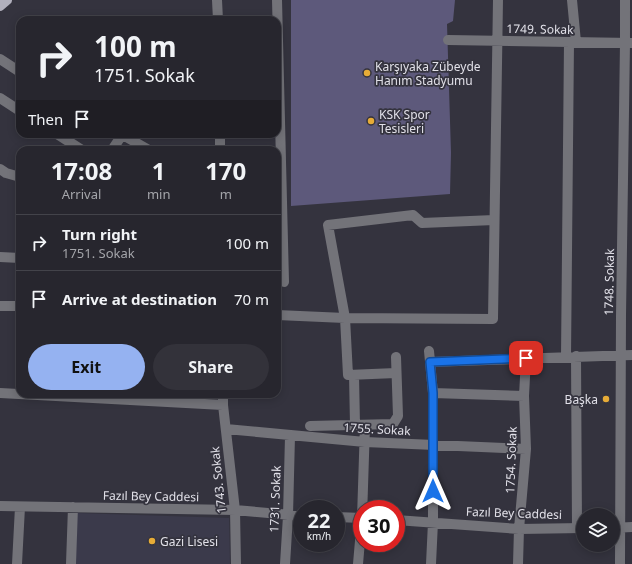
<!DOCTYPE html>
<html lang="en">
<head>
<meta charset="utf-8">
<style>
	body { margin:0; font-family:"Noto Sans",sans-serif; background:#33323a; color:#f1f3f6; height:100vh; display:flex; flex-direction:column; font-size:15px; white-space:nowrap }
	* { box-sizing:border-box; margin:0 }
	p { font-size:13px; color:#a4a5aa }
	.icon { flex:none; width:22px; height:22px; fill:none; stroke:currentColor; stroke-width:2; stroke-linecap:round; stroke-linejoin:round }
	.map { position:relative; flex:1; overflow:hidden }
	.details { position:absolute; left:16px; top:146px; width:265px; height:252px; display:flex; flex-direction:column; background:#27262e; border-radius:12px; box-shadow:0 2px 10px #0003,0 0 0 1px #43434a }
	.details>* { flex:none }
	.hud { position:absolute; left:16px; top:16px; width:265px; height:122px; border-radius:12px; box-shadow:0 2px 10px #0003,0 0 0 1px #43434a; background:#27262e; color:#f1f3f6; overflow:hidden }
	.tools { position:absolute; left:576px; top:508px; display:grid; gap:8px }
	.tools a { display:grid; place-items:center; width:44px; height:44px; border-radius:50%; background:#27262e; box-shadow:0 2px 10px #0003,0 0 0 1px #43434a; font-size:20px }
	.speed { position:absolute; left:293px; top:500px; display:flex; gap:8px; font-size:20px; font-weight:700; text-align:center }
	.speed>* { display:grid; place-content:center; width:52px; height:52px; border-radius:50%; background:#27262e; box-shadow:0 2px 10px #0003,0 0 0 1px #43434a; line-height:1 }
	.speed small { font-size:10px; font-weight:400 }
	.speed .limit { border:6px solid #d22; background:#fff; color:#111 }
	.pin { position:absolute; display:grid; place-items:center; width:34px; height:34px; color:#fff; margin:-17px; border-radius:8px; box-shadow:0 2px 6px #0006 }
	.me { position:absolute; width:44px; margin:-22px; rotate:0deg; stroke-linejoin:round; filter:drop-shadow(0 0 3px #0008) }
	.turn { display:flex; align-items:center; gap:14px; height:84px; padding:0 12px; font-size:18px }
	.turn .icon { width:52px; height:52px; stroke-width:2.5 }
	.turn b { display:block; font-size:28px; line-height:34px }
	.then { display:flex; align-items:center; height:38px; padding:0 12px; background:#0003; gap:8px; font-size:15px }
	.eta { display:flex; justify-content:space-evenly; align-items:center; height:68px; text-align:center }
	.eta b { font-size:24px; font-weight:700; line-height:28px }
	.cta { display:flex; gap:8px; margin-top:auto; padding:8px 12px }
	.cta a { flex:1; height:46px; border-radius:24px; background:#95b2f1; color:#111; font-size:16px; font-weight:700; line-height:46px; text-align:center }
	.cta a+a { background:#33323a; color:#f1f3f6 }
	ul { padding:0; list-style:none }
	li { display:flex; align-items:center; gap:12px; height:56px; padding:0 12px; border-top:1px solid #43434a }
	li div { flex:1 }
	li b { display:block; font-size:15px }
	li em { font-style:normal }
	.map>svg:first-child { display:block }
</style>
</head>
<body>
<div class="map">
<svg width="632" height="564" viewBox="0 0 632 564">
	<rect width="100%" height="100%" fill="#34333e"/>
	<!-- built -->
	<path fill="#3b3a4b" d="M 76,513 L 229,518 L 230,564 L 74,564 Z"/>
	<!-- pitch -->
	<path fill="#5d597b" d="M 291,0 L 455,0 L 453,21 L 447,24 L 451,153 L 450,194 L 291,206 Z"/>
	<g fill="none" stroke-linecap="round" stroke-linejoin="round">
		<!-- minor -->
		<path stroke="#737379" stroke-width="10" d="M 217,0 L 218,20
			M 277,0 L 284,282
			M 572,0 L 576,42
			M 448,40 L 632,43
			M 0,59 L 20,72
			M 0,98 L 20,111
			M 57,134 L 82,150
			M 121,134 L 149,150
			M 220,134 L 220,150
			M 112,150 L 122,135
			M 0,169 L 6,173 L 20,177
			M 0,257 L 20,258
			M 0,306 L 20,306
			M 277,315 L 345,318 L 493,319 L 498,0
			M 429,351 L 433,393 L 433,522 L 431,564
			M 576,356 L 577,528
			M 566,357 L 569,42
			M 430,362 L 632,355
			M 396,373 L 348,375 L 345,318 L 328,225 L 413,215 L 422,223 L 494,220
			M 354,375 L 355,425
			M 0,393 L 223,405
			M 433,393 L 524,396
			M 223,394 L 223,405 L 235,510 L 236,564
			M 310,426 L 393,424 L 398,416 L 396,357
			M 226,429 L 365,442 L 526,449
			M 0,506 L 235,510 L 302,516
			M 336,517 L 362,518
			M 396,520 L 519,529 L 583,528
			M 613,528 L 632,527
			M 17,564 L 20,507
			M 71,564 L 73,507
			M 285,564 L 288,516 L 290,436
			M 358,564 L 362,518 L 365,425
			M 518,564 L 519,529 L 526,449 L 524,396 L 526,358
			M 620,564 L 621,316 L 625,43 L 625,0"/>
		<!-- major -->
		<path stroke="#b1b0bd" stroke-width="10" d="M 0,6 L 7,0"/>
	</g>
	<g fill="none" stroke-linecap="round" stroke-linejoin="round">
		<!-- route casing -->
		<g stroke="#114b97" stroke-width="10">
			<path id="route" d="M 433,491 L 433,393 L 430,362 L 526,358"/>
		</g>
		<!-- route -->
		<use href="#route" stroke="#1a73e8" stroke-width="7"/>
	</g>
	<!-- markers -->
	<g fill="#e7ac37" stroke="#34333e" stroke-width="1.5">
		<circle cx="367" cy="73" r="4"/>
		<circle cx="371" cy="121" r="4"/>
		<circle cx="606" cy="399" r="4"/>
		<circle cx="152" cy="541" r="4"/>
	</g>
	<g text-anchor="middle" dominant-baseline="central" stroke-width="3.5" stroke-linejoin="round" paint-order="stroke">
		<!-- street labels -->
		<g font-size="12" fill="#e1e0e8" stroke="#34333e">
			<text transform="translate(540 29) rotate(1)">1749. Sokak</text>
			<text transform="translate(609 282) rotate(-89)">1748. Sokak</text>
			<text transform="translate(377 429) rotate(3)">1755. Sokak</text>
			<text transform="translate(511 460) rotate(-88)">1754. Sokak</text>
			<text transform="translate(218 480) rotate(-96)">1743. Sokak</text>
			<text transform="translate(151 496) rotate(1)">Fazıl Bey Caddesi</text>
			<text transform="translate(275 499) rotate(-88)">1731. Sokak</text>
			<text transform="translate(514 513) rotate(2)">Fazıl Bey Caddesi</text>
		</g>
		<!-- poi labels -->
		<g font-size="12" fill="#e1e0e8" stroke="#34333e" text-anchor="start">
			<text x="375" y="66">Karşıyaka Zübeyde<tspan x="375" dy="14">Hanım Stadyumu</tspan></text>
			<text x="379" y="114">KSK Spor<tspan x="379" dy="14">Tesisleri</tspan></text>
			<text x="598" y="399" text-anchor="end">Başka</text>
			<text x="160" y="541">Gazi Lisesi</text>
		</g>
	</g>
</svg>
<div class="tools">
<a><svg class="icon" aria-label="layers" viewBox="0 0 24 24"><path d="M12 4l9 5-9 5-9-5zM3 14l9 5 9-5"/></svg></a>
</div>
<div class="speed"><div>22<small>km/h</small></div><div class="limit">30</div></div>
<div class="pin" style="left:526px;top:358px;background:#d93025"><svg class="icon" aria-label="arrive" viewBox="0 0 24 24"><path d="M6 21V4h12l-3 4 3 4H6"/></svg></div>
<svg class="me" style="left:433px;top:491px" viewBox="-20 -20 40 40"><path d="M0-17L14 15 0 8-14 15z" fill="#1a73e8" stroke="#fff" stroke-width="4"/></svg>
<div class="hud">
<div class="turn"><svg class="icon" aria-label="right" viewBox="0 0 24 24"><path d="M7 20v-9h11M14 6l5 5-5 5"/></svg><div><b>100 m</b>1751. Sokak</div></div>
<div class="then">Then<svg class="icon" aria-label="arrive" viewBox="0 0 24 24"><path d="M6 21V4h12l-3 4 3 4H6"/></svg></div>
</div>
<section class="details">
<div class="eta">
<div><b>17:08</b><p>Arrival</p></div>
<div><b>1</b><p>min</p></div>
<div><b>170</b><p>m</p></div>
</div>
<ul>
<li><svg class="icon" aria-label="right" viewBox="0 0 24 24"><path d="M7 20v-9h11M14 6l5 5-5 5"/></svg><div><b>Turn right</b><p>1751. Sokak</p></div><em>100 m</em></li>
<li><svg class="icon" aria-label="arrive" viewBox="0 0 24 24"><path d="M6 21V4h12l-3 4 3 4H6"/></svg><div><b>Arrive at destination</b></div><em>70 m</em></li>
</ul>
<div class="cta"><a>Exit</a><a>Share</a></div>
</section>
</div>
</body>
</html>
